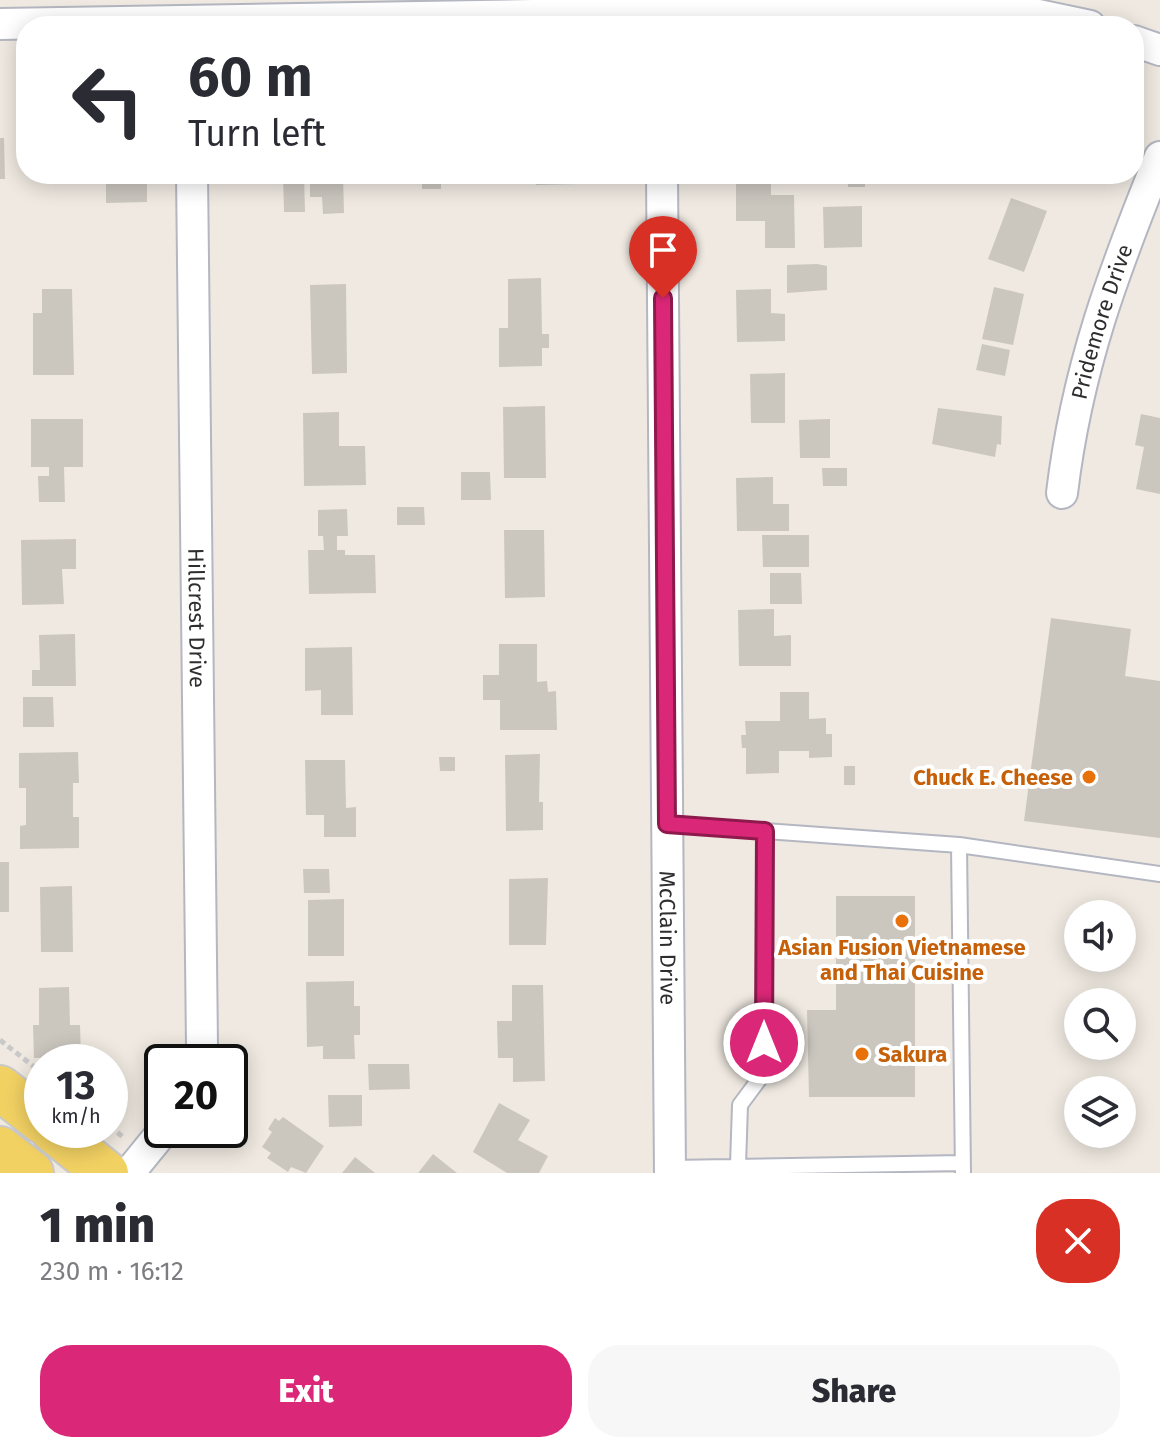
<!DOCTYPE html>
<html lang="en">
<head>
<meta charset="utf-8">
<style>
	body { margin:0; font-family:"Fira Sans",sans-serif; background:#f7f7f7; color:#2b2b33; height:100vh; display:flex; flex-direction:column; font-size:30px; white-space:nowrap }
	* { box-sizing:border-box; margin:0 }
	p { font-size:26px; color:#7c7c81 }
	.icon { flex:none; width:44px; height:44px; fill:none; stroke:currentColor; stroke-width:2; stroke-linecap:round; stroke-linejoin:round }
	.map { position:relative; height:1173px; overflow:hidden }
	.panel { display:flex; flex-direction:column; background:#fff; flex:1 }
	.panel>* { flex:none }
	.guide { position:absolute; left:16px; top:16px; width:1128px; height:168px; border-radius:32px; box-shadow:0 4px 20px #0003; background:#fff; color:#2b2b33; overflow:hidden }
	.buttons { position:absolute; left:1064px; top:900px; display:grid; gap:16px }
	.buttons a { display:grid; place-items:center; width:72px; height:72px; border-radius:50%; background:#fff; box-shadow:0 4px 20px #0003; font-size:40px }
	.speed { position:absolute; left:24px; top:1044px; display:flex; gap:16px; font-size:40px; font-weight:700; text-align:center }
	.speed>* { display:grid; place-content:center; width:104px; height:104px; border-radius:50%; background:#fff; box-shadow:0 4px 20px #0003; line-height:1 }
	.speed small { font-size:20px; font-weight:400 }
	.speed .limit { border:4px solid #111; border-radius:12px; background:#fff; color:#111 }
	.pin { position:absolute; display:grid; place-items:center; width:68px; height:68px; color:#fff; margin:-82px -34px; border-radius:50% 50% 50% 0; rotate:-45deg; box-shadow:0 0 8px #0007 }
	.pin .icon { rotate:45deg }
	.me { position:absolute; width:88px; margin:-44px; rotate:0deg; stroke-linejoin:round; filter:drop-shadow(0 0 6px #0008) }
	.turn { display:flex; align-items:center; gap:28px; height:168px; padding:0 40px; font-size:36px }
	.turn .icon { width:104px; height:104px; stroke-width:2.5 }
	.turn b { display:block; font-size:56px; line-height:68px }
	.round { display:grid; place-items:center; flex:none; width:84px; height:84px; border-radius:32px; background:#f7f7f7 }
	.head { display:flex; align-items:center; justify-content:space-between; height:136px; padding:0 40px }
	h1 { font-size:48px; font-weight:800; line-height:60px }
	.primary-button { display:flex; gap:16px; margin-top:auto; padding:16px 40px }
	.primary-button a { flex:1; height:92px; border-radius:32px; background:#db2777; color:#fff; font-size:32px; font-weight:800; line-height:92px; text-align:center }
	.primary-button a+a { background:#f7f7f7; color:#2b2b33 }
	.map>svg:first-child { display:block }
</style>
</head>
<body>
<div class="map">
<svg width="1160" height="1173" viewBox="0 0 1160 1173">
	<rect width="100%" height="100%" fill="#efe9e1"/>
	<!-- building -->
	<path fill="#cbc7bf" d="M 0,138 L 4,138 L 5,179 L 0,179 Z
		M 71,174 L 147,174 L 147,202 L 106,203 L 106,178 L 71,179 Z
		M 283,174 L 304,174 L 305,212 L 284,212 Z
		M 310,174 L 343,174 L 344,213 L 323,214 L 322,197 L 310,197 Z
		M 422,174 L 441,174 L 441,189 L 422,189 Z
		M 535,174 L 577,174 L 577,184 L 536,185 Z
		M 736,174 L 771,174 L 771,195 L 794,195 L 795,248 L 765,248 L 765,221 L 736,221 Z
		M 848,174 L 865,174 L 865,187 L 848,187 Z
		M 1011,198 L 1047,211 L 1024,272 L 988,259 Z
		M 862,206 L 862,247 L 824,248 L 823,207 Z
		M 817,264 L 827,266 L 827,290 L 787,293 L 787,265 Z
		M 541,278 L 542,334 L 549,334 L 549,348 L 542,348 L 542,366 L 499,367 L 499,328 L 508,328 L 508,279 Z
		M 346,284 L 347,373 L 312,374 L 310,285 Z
		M 994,287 L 1024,294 L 1013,345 L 982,339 Z
		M 42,289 L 72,289 L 74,375 L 33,375 L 33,313 L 42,313 Z
		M 771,289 L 771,313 L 785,314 L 785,341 L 737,342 L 736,290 Z
		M 982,344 L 1010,350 L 1005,376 L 976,370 Z
		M 785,373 L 785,423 L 751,423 L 750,374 Z
		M 545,406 L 546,478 L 504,478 L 503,407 Z
		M 938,408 L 1002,416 L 1001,445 L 997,444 L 995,457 L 932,444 Z
		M 339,412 L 339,446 L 365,446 L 366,485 L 304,486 L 303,413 Z
		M 1141,414 L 1160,418 L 1160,494 L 1136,489 L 1144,447 L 1135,445 Z
		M 31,419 L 83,419 L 83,467 L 64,467 L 65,502 L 39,502 L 38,476 L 49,476 L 49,467 L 31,467 Z
		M 830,419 L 830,458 L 800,458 L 799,420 Z
		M 822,468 L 847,468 L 847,486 L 823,486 Z
		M 461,472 L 490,472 L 491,500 L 461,500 Z
		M 773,477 L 773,504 L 789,504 L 789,531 L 737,531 L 736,478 Z
		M 397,507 L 424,507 L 425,525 L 397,525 Z
		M 347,509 L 348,536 L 337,536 L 337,550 L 345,550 L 345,555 L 375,555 L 376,593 L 309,594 L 308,550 L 324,550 L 323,536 L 318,536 L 318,510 Z
		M 504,530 L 544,530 L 545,597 L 505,598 Z
		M 762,535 L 809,535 L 809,567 L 763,567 Z
		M 76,539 L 76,569 L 62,569 L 64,604 L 22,605 L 21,540 Z
		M 770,573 L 801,573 L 802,604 L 770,604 Z
		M 774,609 L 774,636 L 791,635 L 791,666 L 739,666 L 738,610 Z
		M 1051,618 L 1131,629 L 1125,676 L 1160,681 L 1160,838 L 1024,821 Z
		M 75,634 L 76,686 L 32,686 L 32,670 L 40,670 L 39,635 Z
		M 499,644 L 537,644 L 537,682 L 547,681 L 548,692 L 556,691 L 557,730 L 500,730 L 500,700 L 483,700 L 483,675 L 499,675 Z
		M 352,647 L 353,715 L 321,715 L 321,690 L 305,691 L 305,648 Z
		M 780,692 L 809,692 L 809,719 L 826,718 L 826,734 L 832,734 L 832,757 L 809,758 L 809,751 L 779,751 L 779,773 L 746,774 L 746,748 L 742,748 L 741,735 L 746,735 L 745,721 L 780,721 Z
		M 23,697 L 53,697 L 54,727 L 23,727 Z
		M 78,752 L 79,783 L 73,783 L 73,817 L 79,817 L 79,848 L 20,849 L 20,826 L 26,825 L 26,788 L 19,788 L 19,753 Z
		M 540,754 L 539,802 L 543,802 L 543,830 L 506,831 L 505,755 Z
		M 439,757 L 455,757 L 455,771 L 440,771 Z
		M 305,760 L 345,760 L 346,808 L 356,807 L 356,837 L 324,837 L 324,815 L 306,815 Z
		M 844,766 L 855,766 L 855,785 L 844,785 Z
		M 0,862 L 9,862 L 9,912 L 0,912 Z
		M 303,869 L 329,869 L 330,893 L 304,893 Z
		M 548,878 L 546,945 L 509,945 L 509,879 Z
		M 72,886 L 73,952 L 41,952 L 40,887 Z
		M 836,896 L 915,896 L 915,1097 L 809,1097 L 807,1010 L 836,1010 Z
		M 344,899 L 344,956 L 308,956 L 308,900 Z
		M 354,981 L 354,1006 L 360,1006 L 360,1035 L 354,1035 L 355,1059 L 323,1059 L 323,1046 L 307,1047 L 306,982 Z
		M 512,985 L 543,985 L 545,1081 L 513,1082 L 513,1058 L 498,1058 L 497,1021 L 512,1021 Z
		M 69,987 L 70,1025 L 80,1025 L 81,1057 L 34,1058 L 33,1025 L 39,1025 L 39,988 Z
		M 368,1064 L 409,1064 L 410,1089 L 369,1090 Z
		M 328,1095 L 362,1095 L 362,1126 L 329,1127 Z
		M 499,1103 L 530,1120 L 518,1140 L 548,1156 L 539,1173 L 507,1173 L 473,1152 Z
		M 283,1117 L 324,1146 L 306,1173 L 291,1167 L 288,1172 L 267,1158 L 271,1153 L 262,1147 L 272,1132 L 268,1129 L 275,1118 L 279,1121 Z
		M 433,1154 L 457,1173 L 418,1173 Z
		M 355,1157 L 375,1173 L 342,1173 Z"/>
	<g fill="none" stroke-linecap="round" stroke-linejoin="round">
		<!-- lane casing -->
		<g stroke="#b4b7c1" stroke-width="18">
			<path id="lane" d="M 667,824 L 959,845 L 1160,874
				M 959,845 L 963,1173
				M 669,1168 L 962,1163
				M 750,1173 L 738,1165 L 740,1105 L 763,1074 L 765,831"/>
		</g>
		<!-- street casing -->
		<g stroke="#b4b7c1" stroke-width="34">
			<g id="street">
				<path d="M 0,24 L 947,8 L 1038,15 L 1090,26"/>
				<path d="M 1134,41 L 1160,50"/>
				<path id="s1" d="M 192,174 L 202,1046 L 199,1062"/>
				<path id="s2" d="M 662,174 L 670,1173"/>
				<path id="s3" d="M 1062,493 C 1077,368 1113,273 1160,157"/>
				<path d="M 129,1173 L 164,1130"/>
			</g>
		</g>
		<!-- primary casing -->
		<g stroke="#c9c9c9" stroke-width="48">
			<path id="primary" d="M 0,1088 L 42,1121
				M 53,1130 L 106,1173
				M 0,1149 L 31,1173"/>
		</g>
		<!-- path -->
		<path stroke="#c9c9c9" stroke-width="5" stroke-dasharray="6 4" stroke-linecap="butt" d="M 0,1040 L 42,1073
			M 110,1126 L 124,1138"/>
		<!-- lane -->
		<use href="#lane" stroke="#fff" stroke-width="14"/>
		<!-- street -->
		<use href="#street" stroke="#fff" stroke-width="30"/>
		<!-- primary -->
		<use href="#primary" stroke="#f2d163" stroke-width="44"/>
	</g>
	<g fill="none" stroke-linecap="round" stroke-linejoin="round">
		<!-- route casing -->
		<g stroke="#8e194d" stroke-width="20">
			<path id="route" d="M 663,298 L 667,824 L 765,831 L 764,1043"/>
		</g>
		<!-- route -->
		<use href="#route" stroke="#db2777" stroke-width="14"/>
	</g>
	<!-- markers -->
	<g fill="#e8710a" stroke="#fff" stroke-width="3">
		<circle cx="1089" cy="777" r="8"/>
		<circle cx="902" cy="921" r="8"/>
		<circle cx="862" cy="1054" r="8"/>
	</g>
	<g text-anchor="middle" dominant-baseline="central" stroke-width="8" stroke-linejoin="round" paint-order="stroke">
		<!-- street labels -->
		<g font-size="22" fill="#2e2e2e" stroke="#fff">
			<text stroke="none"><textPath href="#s3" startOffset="176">Pridemore Drive</textPath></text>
			<text stroke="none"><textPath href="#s1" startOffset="444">Hillcrest Drive</textPath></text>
			<text stroke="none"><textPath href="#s2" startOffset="764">McClain Drive</textPath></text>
		</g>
		<!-- food labels -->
		<g font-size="22" font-weight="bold" fill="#c56008" stroke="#fff" text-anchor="end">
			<text x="1073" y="777">Chuck E. Cheese</text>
			<text x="902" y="947" text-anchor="middle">Asian Fusion Vietnamese<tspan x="902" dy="25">and Thai Cuisine</tspan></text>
			<text x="878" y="1054" text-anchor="start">Sakura</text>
		</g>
	</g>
</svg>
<div class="buttons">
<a><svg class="icon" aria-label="sound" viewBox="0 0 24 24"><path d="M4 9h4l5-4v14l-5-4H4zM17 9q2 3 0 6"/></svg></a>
<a><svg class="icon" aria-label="search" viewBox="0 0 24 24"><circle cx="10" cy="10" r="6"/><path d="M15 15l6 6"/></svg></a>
<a><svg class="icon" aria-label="layers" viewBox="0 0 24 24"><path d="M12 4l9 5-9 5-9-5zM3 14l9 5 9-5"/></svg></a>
</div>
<div class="speed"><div>13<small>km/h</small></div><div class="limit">20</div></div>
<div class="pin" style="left:663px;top:298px;background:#d93025"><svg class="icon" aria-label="arrive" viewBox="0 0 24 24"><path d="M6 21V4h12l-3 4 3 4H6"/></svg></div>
<svg class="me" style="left:764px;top:1043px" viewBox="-20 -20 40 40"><circle r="17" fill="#db2777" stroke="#fff" stroke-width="3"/><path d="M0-11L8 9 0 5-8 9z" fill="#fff"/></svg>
<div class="guide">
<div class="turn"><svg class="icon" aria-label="left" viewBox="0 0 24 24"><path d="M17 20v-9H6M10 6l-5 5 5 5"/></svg><div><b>60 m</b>Turn left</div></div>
</div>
</div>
<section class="panel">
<div class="head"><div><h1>1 min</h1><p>230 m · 16:12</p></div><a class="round" style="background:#d93025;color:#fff"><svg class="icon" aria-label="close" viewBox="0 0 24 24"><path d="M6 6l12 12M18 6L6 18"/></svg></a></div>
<div class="primary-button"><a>Exit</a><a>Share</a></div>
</section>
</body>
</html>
